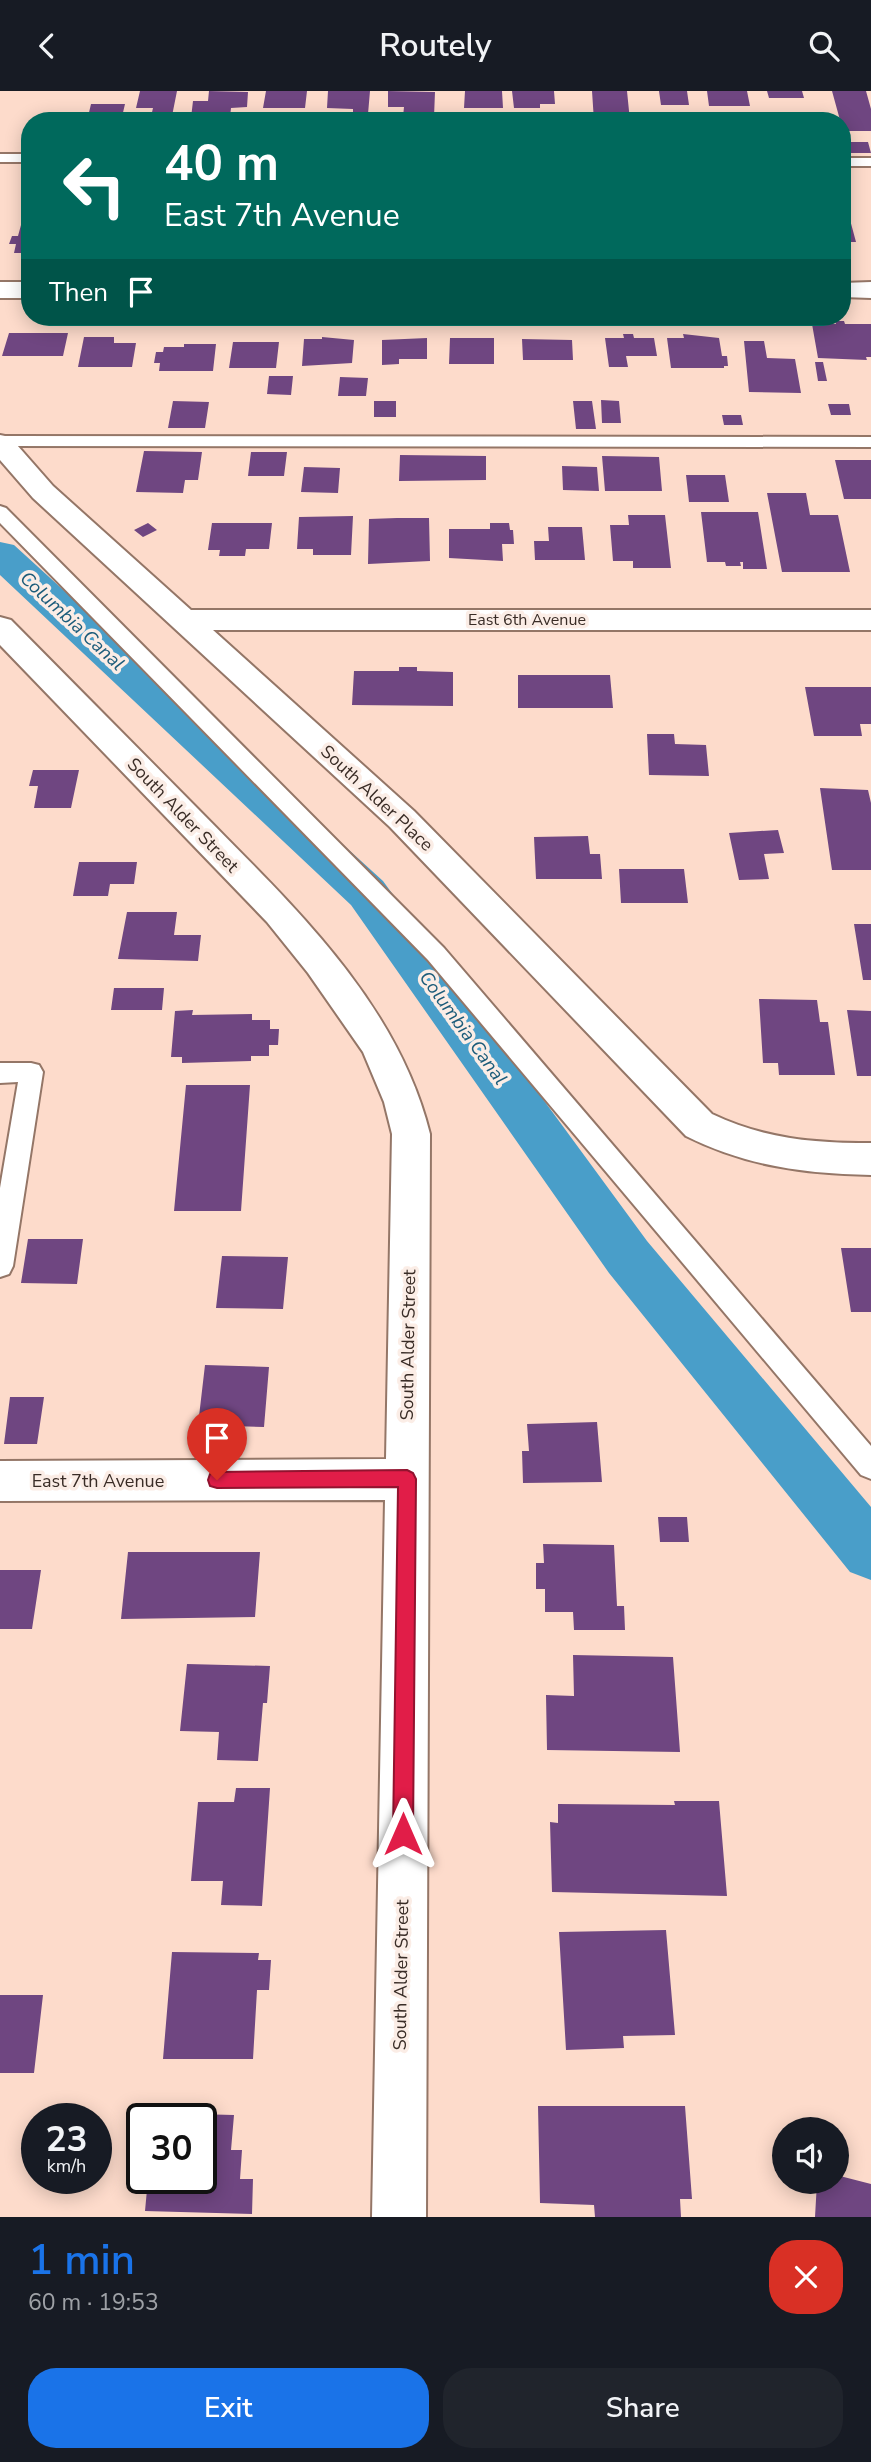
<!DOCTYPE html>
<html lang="en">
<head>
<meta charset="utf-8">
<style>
	body { margin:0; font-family:"Nunito Sans",sans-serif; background:#20242c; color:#f1f3f6; height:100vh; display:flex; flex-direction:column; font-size:26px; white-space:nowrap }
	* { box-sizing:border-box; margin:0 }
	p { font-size:23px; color:#9ea1a6 }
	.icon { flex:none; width:38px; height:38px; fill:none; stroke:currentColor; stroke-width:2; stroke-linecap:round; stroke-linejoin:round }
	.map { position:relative; height:2126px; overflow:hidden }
	.sheet { display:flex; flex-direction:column; background:#171b24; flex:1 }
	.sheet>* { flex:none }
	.banner { position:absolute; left:21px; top:21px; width:830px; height:214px; border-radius:28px; box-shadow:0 4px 18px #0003; background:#00695c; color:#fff; overflow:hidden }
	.buttons { position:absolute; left:772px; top:2026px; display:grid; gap:14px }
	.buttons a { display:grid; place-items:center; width:77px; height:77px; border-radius:50%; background:#171b24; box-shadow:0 4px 18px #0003; font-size:35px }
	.speed { position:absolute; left:21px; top:2012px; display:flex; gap:14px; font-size:35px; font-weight:700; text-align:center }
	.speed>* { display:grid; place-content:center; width:91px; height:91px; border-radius:50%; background:#171b24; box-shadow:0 4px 18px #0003; line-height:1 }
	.speed small { font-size:18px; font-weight:400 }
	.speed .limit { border:4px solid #111; border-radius:10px; background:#fff; color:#111 }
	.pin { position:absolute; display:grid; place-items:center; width:60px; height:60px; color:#fff; margin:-72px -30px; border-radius:50% 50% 50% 0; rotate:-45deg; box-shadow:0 0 7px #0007 }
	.pin .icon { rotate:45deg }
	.me { position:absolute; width:77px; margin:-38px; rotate:0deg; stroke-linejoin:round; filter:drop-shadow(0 0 5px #0008) }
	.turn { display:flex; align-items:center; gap:24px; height:147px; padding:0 28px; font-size:32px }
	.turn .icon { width:91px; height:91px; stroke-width:2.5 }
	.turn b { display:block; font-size:49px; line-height:60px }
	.then { display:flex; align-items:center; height:66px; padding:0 28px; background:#0003; gap:14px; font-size:26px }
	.round { display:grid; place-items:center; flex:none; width:74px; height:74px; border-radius:28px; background:#20242c }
	.overview { display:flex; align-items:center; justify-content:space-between; height:119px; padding:0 28px }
	h1 { font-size:42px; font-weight:600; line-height:52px; color:#1a73e8 }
	.button { display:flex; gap:14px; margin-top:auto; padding:14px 28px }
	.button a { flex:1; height:80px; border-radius:28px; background:#1a73e8; color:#fff; font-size:28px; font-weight:600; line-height:80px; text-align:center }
	.button a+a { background:#20242c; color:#f1f3f6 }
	header { display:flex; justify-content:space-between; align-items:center; height:91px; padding:0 28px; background:#171b24; font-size:32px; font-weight:600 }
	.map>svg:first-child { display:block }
</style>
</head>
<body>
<header><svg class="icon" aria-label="back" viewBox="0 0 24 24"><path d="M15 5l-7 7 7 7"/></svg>Routely<svg class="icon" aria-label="search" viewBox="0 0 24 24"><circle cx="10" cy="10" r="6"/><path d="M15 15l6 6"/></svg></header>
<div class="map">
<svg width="871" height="2126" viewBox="0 0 871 2126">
	<rect width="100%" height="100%" fill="#fddbcb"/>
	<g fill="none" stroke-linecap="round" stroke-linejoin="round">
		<!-- canal -->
		<path fill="#499ec9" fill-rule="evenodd" d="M 0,451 L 14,454 L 383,790 L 647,1150 L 871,1416 L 871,1489 L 850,1481 L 609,1182 L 351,814 L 0,484 Z"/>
	</g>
	<!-- building -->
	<path fill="#6f4681" d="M 140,0 L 177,0 L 171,30 L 150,30 L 153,17 L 136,17 Z
		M 209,0 L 248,1 L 247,16 L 231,17 L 230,26 L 191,27 L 193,10 L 208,10 Z
		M 266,0 L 307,0 L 305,17 L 263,17 Z
		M 328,0 L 370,0 L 368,23 L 353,23 L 353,18 L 327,17 Z
		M 388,0 L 435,1 L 434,26 L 403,26 L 404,16 L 388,16 Z
		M 465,0 L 502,0 L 503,17 L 464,17 Z
		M 512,0 L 554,0 L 555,13 L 540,13 L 540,17 L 514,17 Z
		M 592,0 L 627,0 L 630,30 L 594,30 Z
		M 659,0 L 687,0 L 689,14 L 661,14 Z
		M 707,0 L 747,0 L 750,15 L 709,15 Z
		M 767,0 L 802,0 L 804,7 L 769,7 Z
		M 832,0 L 866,0 L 871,18 L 871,40 L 843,40 Z
		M 91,13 L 125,13 L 121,30 L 87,30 Z
		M 842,51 L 868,51 L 871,62 L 842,62 Z
		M 842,125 L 849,125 L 856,151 L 842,151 Z
		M 21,134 L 30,134 L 30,162 L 14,162 L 16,153 L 9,153 L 12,145 L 18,145 Z
		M 835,230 L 844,230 L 845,233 L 871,233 L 871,266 L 866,266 L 867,269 L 818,267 L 812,233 L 836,233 Z
		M 9,242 L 68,242 L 63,265 L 2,265 Z
		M 623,243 L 633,243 L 634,247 L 654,247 L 657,265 L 626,265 L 628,276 L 609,276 L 605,247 L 624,247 Z
		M 683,243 L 719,247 L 722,265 L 727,265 L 728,275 L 724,275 L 724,277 L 671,277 L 667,247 L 684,247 Z
		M 84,246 L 114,246 L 114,252 L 136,252 L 132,276 L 78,276 Z
		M 322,246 L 354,249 L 352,272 L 302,275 L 304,248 L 322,248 Z
		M 427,247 L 427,268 L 399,268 L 399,273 L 382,274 L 382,249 Z
		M 450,247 L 494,247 L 494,273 L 449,273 Z
		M 522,248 L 572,249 L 573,269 L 523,269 Z
		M 744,250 L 764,250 L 767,267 L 795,268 L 801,302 L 749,301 Z
		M 233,251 L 279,251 L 276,277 L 229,277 Z
		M 184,253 L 216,253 L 213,280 L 159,280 L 160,272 L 154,272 L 156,261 L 163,261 L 164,256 L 184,256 Z
		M 815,271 L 823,271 L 827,290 L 818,290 Z
		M 269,285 L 293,285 L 291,304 L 267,303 Z
		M 340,286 L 368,287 L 366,305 L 338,305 Z
		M 601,309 L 619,310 L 621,332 L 602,332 Z
		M 173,310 L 209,311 L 205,337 L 168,337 Z
		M 374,310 L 396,310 L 396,326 L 374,326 Z
		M 573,310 L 592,310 L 596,338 L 576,338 Z
		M 828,313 L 849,313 L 851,324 L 831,324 Z
		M 722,324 L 741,324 L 743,334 L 724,334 Z
		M 144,360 L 202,361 L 198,389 L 185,389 L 183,402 L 136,401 Z
		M 251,361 L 287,361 L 284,385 L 248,385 Z
		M 400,364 L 486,365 L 486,389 L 399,390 Z
		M 602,365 L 659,366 L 662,400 L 605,400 Z
		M 835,369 L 871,369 L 871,408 L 844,408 Z
		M 562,375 L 597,376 L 599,400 L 563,399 Z
		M 304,376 L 340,377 L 338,402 L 301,401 Z
		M 686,384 L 725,384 L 729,411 L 689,411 Z
		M 767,402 L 806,402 L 810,424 L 838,424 L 850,481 L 782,481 Z
		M 701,421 L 758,421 L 767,478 L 743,478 L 743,471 L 740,471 L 741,475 L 726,475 L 725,471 L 707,471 Z
		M 628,424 L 665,424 L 671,477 L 633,477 L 633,470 L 613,470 L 610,434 L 629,434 Z
		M 353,425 L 351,464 L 313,464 L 313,458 L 297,458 L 299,426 Z
		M 397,427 L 429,427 L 430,470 L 368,473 L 369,428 Z
		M 148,432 L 157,439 L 143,446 L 134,439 Z
		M 212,432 L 272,432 L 269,458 L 246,458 L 245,465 L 219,465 L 220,459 L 208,459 Z
		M 490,432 L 509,432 L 510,439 L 513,439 L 514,453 L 502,453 L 503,470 L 449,467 L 449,438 L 490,438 Z
		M 548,436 L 582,436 L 585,469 L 535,469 L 534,450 L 549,450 Z
		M 399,576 L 417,576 L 417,580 L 453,581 L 453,615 L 352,614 L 354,580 L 399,580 Z
		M 518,584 L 610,584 L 613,617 L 518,617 Z
		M 805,596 L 871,596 L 871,633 L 860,633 L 862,645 L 814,645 Z
		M 647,643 L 674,643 L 675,653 L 706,654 L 709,685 L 649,684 Z
		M 33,679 L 79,679 L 71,717 L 34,717 L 38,695 L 29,695 Z
		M 820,697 L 868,699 L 871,712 L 871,779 L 832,779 Z
		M 778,739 L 784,762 L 764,763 L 769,788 L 739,789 L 729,742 Z
		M 588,745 L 590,763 L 600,763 L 602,788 L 536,788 L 534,746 Z
		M 79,771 L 137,771 L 134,793 L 110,793 L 108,805 L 73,805 Z
		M 619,778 L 684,778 L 688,812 L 621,812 Z
		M 127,821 L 177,821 L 174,844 L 201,844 L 198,870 L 118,868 Z
		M 854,833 L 871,833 L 871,889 L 863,889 Z
		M 114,897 L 164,897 L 162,919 L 111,919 Z
		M 759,908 L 817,909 L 820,931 L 828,931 L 835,984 L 779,984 L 778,972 L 763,972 Z
		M 193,919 L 192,924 L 252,923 L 252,929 L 270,929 L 270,938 L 279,938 L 278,954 L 269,954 L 269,965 L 251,965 L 251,970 L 182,972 L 182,966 L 171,966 L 175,920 Z
		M 847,919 L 871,920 L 871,985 L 857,985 Z
		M 186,994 L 250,994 L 241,1120 L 174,1120 Z
		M 28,1148 L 83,1148 L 77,1193 L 21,1192 Z
		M 841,1157 L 871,1157 L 871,1221 L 851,1221 Z
		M 222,1165 L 288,1166 L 283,1218 L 216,1217 Z
		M 205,1274 L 269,1276 L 264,1336 L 198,1334 Z
		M 10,1306 L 44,1306 L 37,1353 L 4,1353 Z
		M 597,1331 L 602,1391 L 523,1392 L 522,1360 L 529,1360 L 527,1333 Z
		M 658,1426 L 687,1426 L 689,1451 L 660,1451 Z
		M 543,1453 L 614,1454 L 617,1515 L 624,1515 L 625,1539 L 574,1539 L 573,1521 L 545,1521 L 545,1498 L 536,1498 L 536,1472 L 544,1472 Z
		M 128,1461 L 260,1461 L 255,1526 L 121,1528 Z
		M 0,1479 L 41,1479 L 32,1538 L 0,1538 Z
		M 573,1564 L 673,1566 L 680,1661 L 547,1659 L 546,1604 L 574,1605 Z
		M 187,1573 L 270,1575 L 267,1612 L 263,1612 L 258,1670 L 217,1669 L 219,1641 L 180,1640 Z
		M 236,1697 L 270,1697 L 262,1815 L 221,1814 L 223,1790 L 191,1790 L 198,1711 L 234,1711 Z
		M 674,1710 L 719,1710 L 727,1805 L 552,1801 L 550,1731 L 558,1732 L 558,1713 L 675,1714 Z
		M 666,1839 L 675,1944 L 623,1945 L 624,1957 L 566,1959 L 559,1841 Z
		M 172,1861 L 259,1862 L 258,1869 L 271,1869 L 269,1899 L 257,1899 L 253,1968 L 163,1968 Z
		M 0,1904 L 43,1904 L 34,1982 L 0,1982 Z
		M 538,2015 L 685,2015 L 692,2108 L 680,2108 L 681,2126 L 595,2126 L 594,2114 L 540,2112 Z
		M 155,2022 L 234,2024 L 231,2059 L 242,2059 L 240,2088 L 253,2088 L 252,2123 L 145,2120 L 148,2088 L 201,2088 L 201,2028 L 154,2028 Z
		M 836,2084 L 871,2093 L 871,2126 L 815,2126 L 817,2091 L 836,2091 Z"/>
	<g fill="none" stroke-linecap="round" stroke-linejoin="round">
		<!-- service casing -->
		<g stroke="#947667" stroke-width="4">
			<path id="service" d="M 0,63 L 30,63 L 30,71 L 0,71 Z
				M 842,67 L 871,67 L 871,75 L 842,75 Z
				M 0,345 L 871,346 L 871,356 L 0,355 Z
				M 0,415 L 6,417 L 444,857 L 871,1355 L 871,1388 L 861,1384 L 428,869 L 0,432 Z
				M 0,972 L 31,972 L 39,974 L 43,981 L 13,1175 L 9,1183 L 0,1186 L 0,1097 L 18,991 L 0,992 Z"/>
		</g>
		<!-- minor casing -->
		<g stroke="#947667" stroke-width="4">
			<path id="minor" d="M 0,191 L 30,191 L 30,207 L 0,207 Z
				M 871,191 L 871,207 L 842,206 L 842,192 Z
				M 0,344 L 10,346 L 53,395 L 191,519 L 871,519 L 871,539 L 213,539 L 414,720 L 712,1023 C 764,1048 815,1052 871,1052 L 871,1084 C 805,1083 746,1075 686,1045 L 390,736 L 33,407 L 0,369 Z
				M 0,526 L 11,529 C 73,592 136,655 198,718 C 291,813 397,910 430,1043 L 426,2126 L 372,2126 L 385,1409 L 0,1410 L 0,1370 L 386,1368 L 392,1043 L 384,1011 L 363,961 L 308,882 L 267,831 L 0,554 Z"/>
		</g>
		<!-- service -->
		<use href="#service" fill="#fff" fill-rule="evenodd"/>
		<!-- minor -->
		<use href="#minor" fill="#fff" fill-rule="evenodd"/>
	</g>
	<!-- route -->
	<path fill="#e11d48" stroke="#92132f" stroke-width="2" d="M 407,1379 L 413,1382 L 416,1388 L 413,1743 L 410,1751 L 403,1753 L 396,1751 L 393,1743 L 398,1396 L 217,1397 L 210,1395 L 208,1389 L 210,1383 L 217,1381 Z"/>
	<g text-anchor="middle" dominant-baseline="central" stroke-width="7" stroke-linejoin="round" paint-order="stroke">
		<!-- far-street labels -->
		<g font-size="16" fill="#392c26" stroke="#fbede6">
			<text x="527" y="529">East 6th Avenue</text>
		</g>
		<!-- street labels -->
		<g font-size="18" fill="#392c26" stroke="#fbede6">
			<text transform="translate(377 707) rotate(43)">South Alder Place</text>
			<text transform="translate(183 724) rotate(46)">South Alder Street</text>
			<text transform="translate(408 1254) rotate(-89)">South Alder Street</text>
			<text x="98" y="1390">East 7th Avenue</text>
			<text transform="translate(401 1884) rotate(-89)">South Alder Street</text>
		</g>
		<!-- water labels -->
		<g font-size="19" font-style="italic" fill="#1c5c7a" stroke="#fbede6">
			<text transform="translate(72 530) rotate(43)">Columbia Canal</text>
			<text transform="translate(463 937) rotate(54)">Columbia Canal</text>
		</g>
	</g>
</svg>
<div class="buttons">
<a><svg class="icon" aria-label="sound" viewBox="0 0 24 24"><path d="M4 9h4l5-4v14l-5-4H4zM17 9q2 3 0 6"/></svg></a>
</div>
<div class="speed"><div>23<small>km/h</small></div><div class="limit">30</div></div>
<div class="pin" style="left:217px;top:1389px;background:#d93025"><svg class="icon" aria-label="arrive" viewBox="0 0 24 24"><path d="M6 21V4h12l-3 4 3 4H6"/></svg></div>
<svg class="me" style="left:403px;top:1743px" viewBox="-20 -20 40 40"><path d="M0-17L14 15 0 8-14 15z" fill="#e11d48" stroke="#fff" stroke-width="4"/></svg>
<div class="banner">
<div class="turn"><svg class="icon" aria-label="left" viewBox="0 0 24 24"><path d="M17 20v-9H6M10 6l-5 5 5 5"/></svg><div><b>40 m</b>East 7th Avenue</div></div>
<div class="then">Then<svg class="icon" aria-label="arrive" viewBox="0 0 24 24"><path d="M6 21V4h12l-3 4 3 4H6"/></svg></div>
</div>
</div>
<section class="sheet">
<div class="overview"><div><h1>1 min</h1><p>60 m · 19:53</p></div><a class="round" style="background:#d93025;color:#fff"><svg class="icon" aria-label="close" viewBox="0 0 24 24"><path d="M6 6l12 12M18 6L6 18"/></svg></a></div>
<div class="button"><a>Exit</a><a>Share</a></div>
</section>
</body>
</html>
